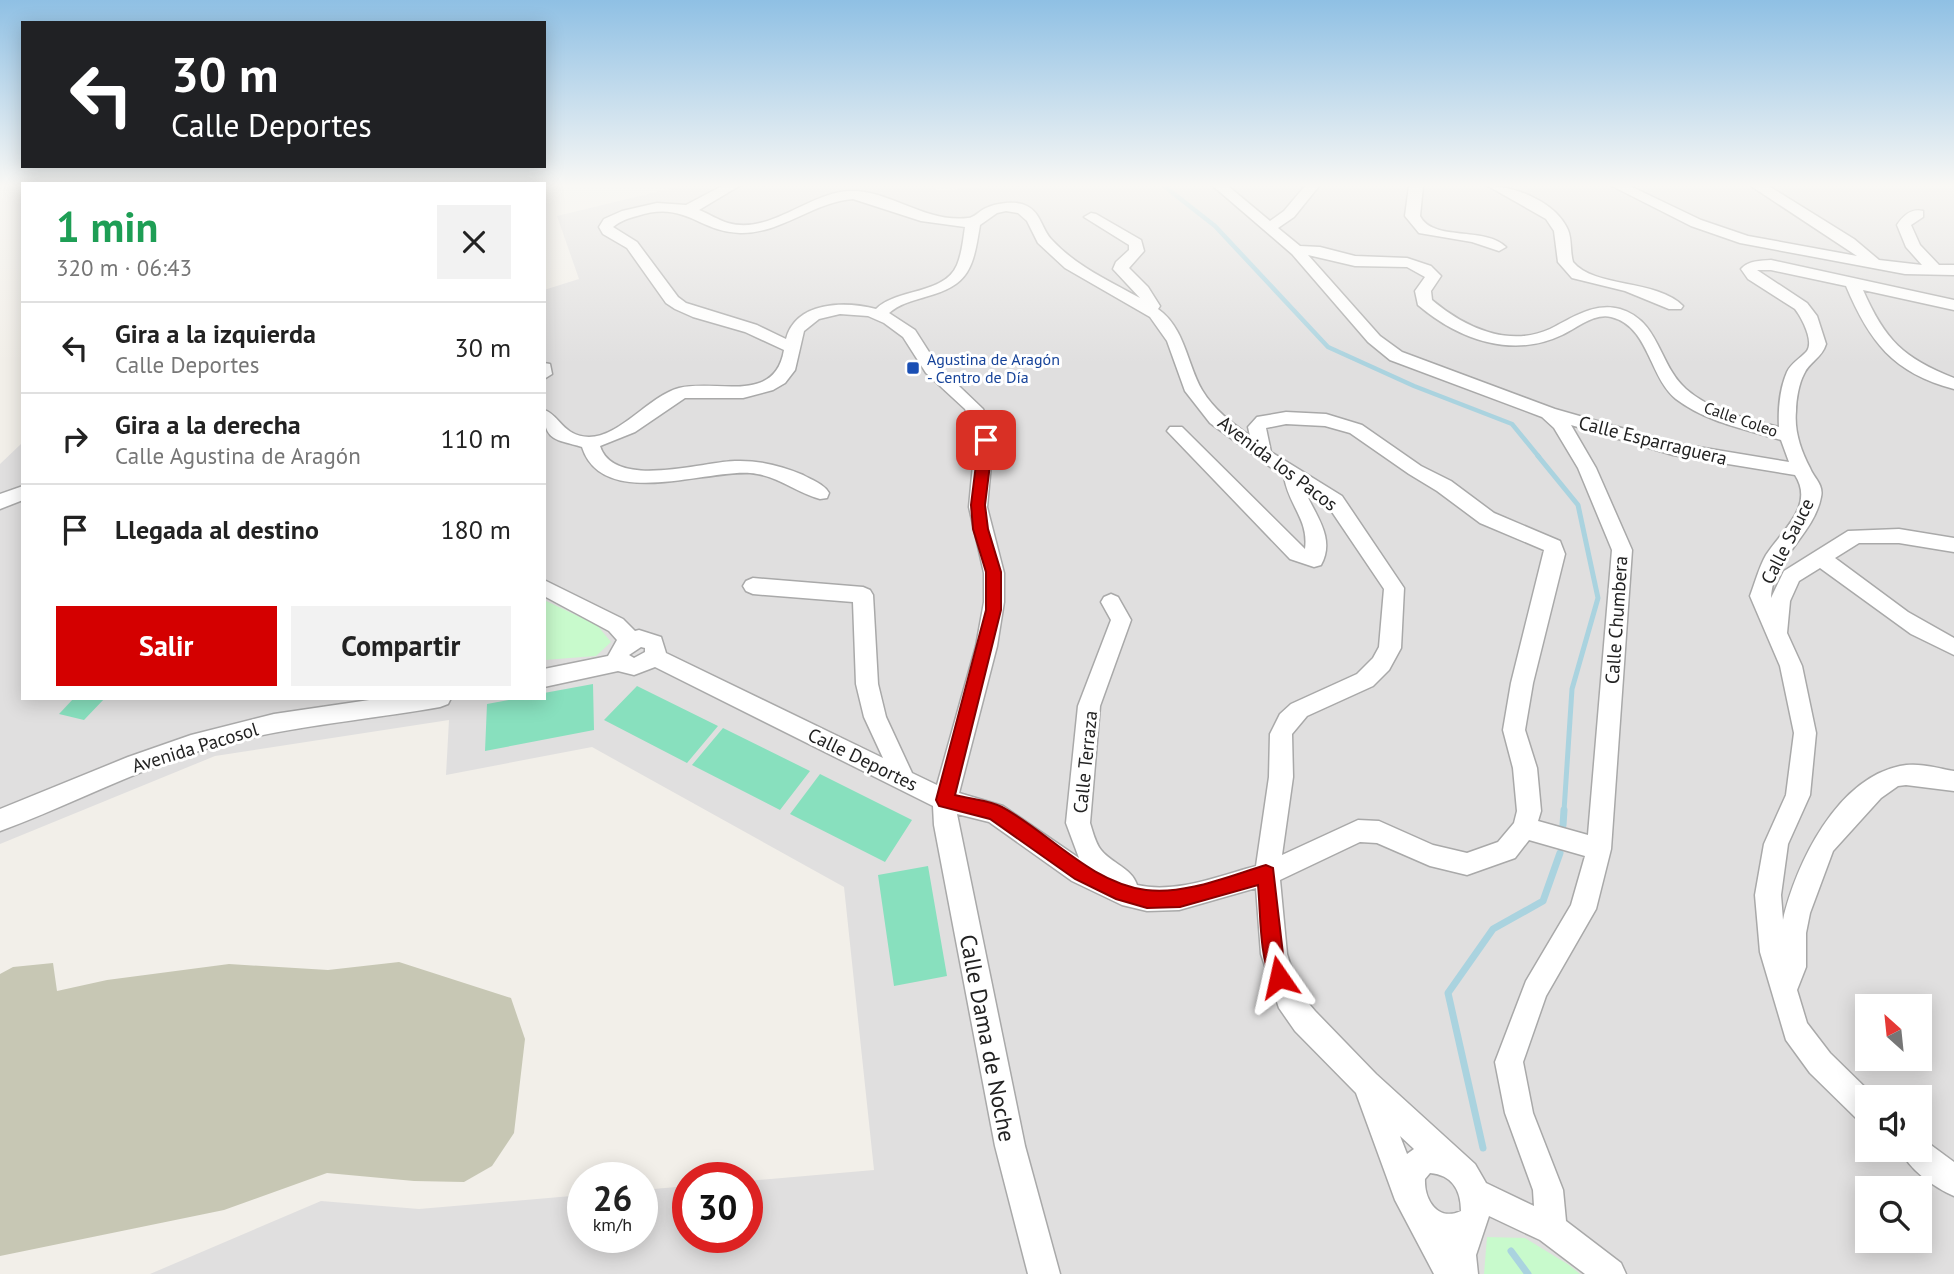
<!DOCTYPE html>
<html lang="es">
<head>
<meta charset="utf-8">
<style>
	body { margin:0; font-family:"PT Sans",sans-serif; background:#f2f2f2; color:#222; height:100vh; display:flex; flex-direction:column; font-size:26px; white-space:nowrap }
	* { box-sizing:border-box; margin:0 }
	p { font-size:23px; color:#767676 }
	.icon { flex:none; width:38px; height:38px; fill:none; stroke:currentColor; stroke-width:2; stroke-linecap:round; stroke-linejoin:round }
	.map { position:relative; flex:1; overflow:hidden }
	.panel { position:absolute; left:21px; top:182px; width:525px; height:518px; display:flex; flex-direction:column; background:#fff; border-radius:0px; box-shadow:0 4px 18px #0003 }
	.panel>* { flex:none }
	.hud { position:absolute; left:21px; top:21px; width:525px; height:147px; border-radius:0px; box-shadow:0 4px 18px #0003; background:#202124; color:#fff; overflow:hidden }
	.needle { width:46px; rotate:333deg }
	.buttons { position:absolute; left:1855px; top:994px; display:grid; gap:14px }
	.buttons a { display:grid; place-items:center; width:77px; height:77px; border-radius:0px; background:#fff; box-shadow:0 4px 18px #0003; font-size:35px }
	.speed { position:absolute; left:567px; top:1162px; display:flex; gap:14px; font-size:35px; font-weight:700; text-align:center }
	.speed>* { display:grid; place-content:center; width:91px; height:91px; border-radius:50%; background:#fff; box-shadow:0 4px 18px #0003; line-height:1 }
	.speed small { font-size:18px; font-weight:400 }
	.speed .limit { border:10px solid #d22; background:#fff; color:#111 }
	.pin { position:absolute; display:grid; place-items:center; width:60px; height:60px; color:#fff; margin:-30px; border-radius:14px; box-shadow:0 4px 10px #0006 }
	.me { position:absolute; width:77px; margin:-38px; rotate:349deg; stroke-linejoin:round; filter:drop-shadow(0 0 5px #0008) }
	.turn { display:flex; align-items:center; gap:24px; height:147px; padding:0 35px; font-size:32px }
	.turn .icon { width:91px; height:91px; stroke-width:2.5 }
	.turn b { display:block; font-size:49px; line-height:60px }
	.round { display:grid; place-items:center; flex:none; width:74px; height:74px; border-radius:0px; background:#f2f2f2 }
	.overview { display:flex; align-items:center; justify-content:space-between; height:119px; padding:0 35px }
	h1 { font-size:42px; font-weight:800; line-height:52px; color:#1e9e55 }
	.button { display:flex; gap:14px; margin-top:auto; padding:14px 35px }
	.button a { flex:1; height:80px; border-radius:0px; background:#d40000; color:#fff; font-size:28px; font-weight:800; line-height:80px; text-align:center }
	.button a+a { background:#f2f2f2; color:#222 }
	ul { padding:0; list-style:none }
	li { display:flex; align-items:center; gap:21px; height:91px; padding:0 35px; border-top:2px solid #e0e0e0 }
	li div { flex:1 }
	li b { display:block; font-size:26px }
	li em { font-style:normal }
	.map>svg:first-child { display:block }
</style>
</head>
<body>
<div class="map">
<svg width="1954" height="1274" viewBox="0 0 1954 1274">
	<rect width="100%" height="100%" fill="#f2efe9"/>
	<!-- residential -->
	<path fill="#e0dfdf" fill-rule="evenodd" d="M 681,186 L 935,186 L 936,191 L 986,186 L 1954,186 L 1954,1274 L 150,1274 L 321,1201 L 419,1209 L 583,1195 L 583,1237 L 642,1237 L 642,1190 L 688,1186 L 688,1237 L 747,1237 L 747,1181 L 874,1170 L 844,887 L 592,747 L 446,775 L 449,720 L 215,756 L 0,844 L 0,464 L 21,444 L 23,698 L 544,698 L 544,290 L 579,279 L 557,216 ZM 1867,1006 L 1920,1006 L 1920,1059 L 1867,1059 ZM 1867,1097 L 1920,1097 L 1920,1150 L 1867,1150 ZM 1867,1188 L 1920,1188 L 1920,1241 L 1867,1241 Z"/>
	<!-- construction -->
	<path fill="#c7c7b4" d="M 399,962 L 511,998 L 525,1039 L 514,1133 L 492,1166 L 464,1182 L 414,1181 L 327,1173 L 224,1210 L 0,1256 L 0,974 L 13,967 L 53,963 L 57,991 L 107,980 L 229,964 L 328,970 Z"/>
	<!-- park -->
	<path fill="#c8facc" d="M 544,600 L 597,625 L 611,642 L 596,656 L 544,660 Z
		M 1487,1237 L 1525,1238 L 1569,1265 L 1580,1274 L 1484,1274 Z"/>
	<!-- pitch -->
	<path fill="#88e0be" d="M 593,684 L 594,730 L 485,751 L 487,704 L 519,698 L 544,698 L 544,693 Z
		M 637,686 L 718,726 L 687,763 L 604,720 Z
		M 74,698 L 105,698 L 84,720 L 59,714 Z
		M 723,728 L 810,771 L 780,810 L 692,765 Z
		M 820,774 L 912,820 L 885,862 L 790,814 Z
		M 928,866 L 947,976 L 894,986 L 878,875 Z"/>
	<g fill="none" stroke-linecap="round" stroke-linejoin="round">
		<!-- stream-far2 -->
		<path stroke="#aad3df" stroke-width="4.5" d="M 1164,186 L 1215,226 L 1328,347 L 1414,386 L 1512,424 L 1539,457"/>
		<!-- stream-far1 -->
		<path stroke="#aad3df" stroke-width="5" d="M 1538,456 L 1578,505 L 1598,598 L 1572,689 L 1564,811"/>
		<!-- stream -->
		<path stroke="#aad3df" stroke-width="7" d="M 1563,825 L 1564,810
			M 1483,1148 L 1448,993 L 1493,929 L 1543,901 L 1560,853
			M 1511,1251 L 1528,1274"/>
		<!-- street casing -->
		<g stroke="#a9a9a9" stroke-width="3">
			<path id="street" d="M 722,186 L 739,186 L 699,210 C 709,214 718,220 728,223 C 770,235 808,193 849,191 C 889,189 924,223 968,218 C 974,218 979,211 986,208 C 996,203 1016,200 1027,206 C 1041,213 1042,230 1052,240 C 1076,266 1109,281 1140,298 L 1113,269 L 1116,262 L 1129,250 L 1129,245 L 1084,217 L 1091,213 L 1096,214 L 1141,240 L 1144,251 L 1129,268 L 1148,287 L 1160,306 L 1158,309 C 1185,328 1187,364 1202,390 C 1214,410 1232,423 1250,436 L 1248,427 L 1257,417 L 1286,412 L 1326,414 L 1362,425 L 1421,466 L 1451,481 L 1494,513 L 1560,541 L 1565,554 L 1533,683 L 1525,730 L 1537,768 L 1541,811 L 1538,821 L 1588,835 L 1612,550 L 1578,468 L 1554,428 L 1542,417 L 1390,360 L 1368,342 L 1292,254 L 1213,186 L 1228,186 L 1270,221 L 1284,211 L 1305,186 L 1319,186 L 1294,217 L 1278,228 L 1300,246 L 1320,247 L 1355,256 L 1407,258 L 1431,266 L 1441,276 L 1431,291 L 1432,300 C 1464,327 1508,348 1550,329 C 1572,318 1594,302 1620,309 C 1660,321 1658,364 1686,389 C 1711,411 1747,419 1779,427 C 1778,410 1780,388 1787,372 C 1791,363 1801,358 1807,351 C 1814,341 1802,318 1795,309 L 1748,279 L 1741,269 C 1749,260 1760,261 1771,260 L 1954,300 L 1954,310 L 1863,290 C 1885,340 1903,358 1954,378 L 1954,389 C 1893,373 1869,341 1846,286 L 1771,270 L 1757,270 L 1807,303 L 1817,316 L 1826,344 C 1822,358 1809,362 1804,374 C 1799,383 1796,400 1796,411 C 1794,431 1801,451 1810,468 C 1814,478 1824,485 1821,497 C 1814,535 1772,559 1771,598 L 1784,571 L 1848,531 L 1899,529 L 1954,538 L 1954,552 L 1899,543 L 1859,543 L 1835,558 L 1908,612 L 1954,638 L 1954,655 L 1911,634 L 1820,568 L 1799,581 L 1790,601 L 1787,633 L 1802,666 L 1816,733 L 1810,795 L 1788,844 L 1781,895 L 1783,920 C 1796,863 1837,779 1900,766 C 1918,762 1937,768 1954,771 L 1954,791 L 1906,785 L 1898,786 L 1881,798 L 1833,851 L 1810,913 L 1806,933 L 1806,967 L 1797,990 L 1807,1023 L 1830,1053 L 1875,1097 L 1867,1097 L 1867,1123 L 1857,1119 L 1810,1073 L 1786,1040 L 1760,952 L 1755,895 L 1764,844 L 1786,795 L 1794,733 L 1780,666 L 1750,596 C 1755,583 1759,567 1766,555 C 1782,530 1815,506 1795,475 L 1673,455 L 1571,425 L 1596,468 L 1632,550 L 1611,849 L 1596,909 L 1546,996 L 1523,1062 L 1533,1113 L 1563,1190 L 1566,1221 L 1621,1263 L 1626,1274 L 1585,1274 L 1540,1240 L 1489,1216 L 1476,1255 L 1478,1274 L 1434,1274 L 1395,1200 L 1356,1093 L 1295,1031 L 1279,1008 L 1261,954 L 1256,888 L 1179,910 L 1147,911 L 1122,905 L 1072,881 L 989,822 L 957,814 L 1025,1146 L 1060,1274 L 1028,1274 L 995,1146 L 934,825 L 933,806 L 655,667 L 634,675 L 618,671 L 544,687 L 544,669 L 608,656 L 617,640 L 609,631 L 544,596 L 544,580 L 623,619 L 635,631 L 639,630 L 661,637 L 666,653 L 883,758 L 864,717 L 856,684 L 853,602 L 753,594 L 746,591 L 743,586 L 746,581 L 753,578 L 863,587 L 870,590 L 873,595 L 878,684 L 886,717 L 912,773 L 937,785 L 976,646 L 984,602 L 984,573 L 969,507 L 976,433 L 965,409 L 926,373 L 903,337 L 884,323 L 868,316 L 840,314 L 819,319 L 804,331 L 795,370 L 785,383 L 773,390 L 743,398 L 685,398 L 635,432 L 600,446 C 614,490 701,462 735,461 C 758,460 782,466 803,475 C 812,480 824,484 829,493 L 827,498 L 820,499 C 795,492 777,475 750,473 C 703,470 602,510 582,447 C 556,439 544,442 544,410 C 560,415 562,436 589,437 C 620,437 649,396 679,388 C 716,379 775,405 784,350 L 745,332 L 693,317 L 675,309 L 666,303 L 627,248 L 603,234 L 599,227 L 604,219 L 622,211 L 657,203 L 686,205 ZM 853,199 L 921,221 L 965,227 C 963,240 962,253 957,265 C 944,295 897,288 876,309 C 845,301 796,301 786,339 L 757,325 L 686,303 L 678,297 L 637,242 L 613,227 C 620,221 629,218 637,216 C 685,200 699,232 740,233 C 781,234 813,202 853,199 ZM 1006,211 L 1018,213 L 1027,221 L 1038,243 L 1065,268 L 1150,317 L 1167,341 L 1185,391 L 1210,423 L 1284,477 C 1289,506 1309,520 1305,549 L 1182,427 L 1170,427 L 1167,431 L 1290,559 L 1314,567 L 1321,565 C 1336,538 1315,515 1305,491 L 1328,506 L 1384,589 L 1379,647 L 1373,658 L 1357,674 L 1291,704 L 1280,714 L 1270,734 L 1269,777 L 1256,866 C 1219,876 1176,894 1137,885 C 1132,868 1111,863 1101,850 C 1095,842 1093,832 1090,823 L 1100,706 L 1131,620 L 1118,597 L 1111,594 L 1104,597 L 1101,602 L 1111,620 L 1078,706 L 1066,823 L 1079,858 L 1003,806 L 959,793 L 997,646 L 1004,602 L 1004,573 L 987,507 L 994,433 L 983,409 L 938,366 L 915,330 L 889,313 C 899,304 912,301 925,297 C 970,285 973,268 980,225 L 997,213 ZM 1308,255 L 1355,266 L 1407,267 L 1425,277 L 1415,291 L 1418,305 C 1458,339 1512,359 1562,335 C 1577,328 1594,313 1611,317 C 1649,326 1649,377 1676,399 C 1706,422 1745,429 1781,440 L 1789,462 L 1674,443 L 1555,409 L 1402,352 L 1380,336 ZM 1286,424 L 1325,426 L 1350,433 L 1409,474 L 1437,491 L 1480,523 L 1544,550 L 1511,683 L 1503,730 L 1513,768 L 1517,811 L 1514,823 L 1498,842 L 1467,853 L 1433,845 L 1379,821 L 1358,820 L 1282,855 L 1293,777 L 1292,734 L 1307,716 L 1373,686 L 1389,670 L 1401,648 L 1404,588 L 1342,496 L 1271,452 L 1266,428 ZM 641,647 L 645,648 L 645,652 L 634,658 L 629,655 ZM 1529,840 L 1585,856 L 1571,905 L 1526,981 L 1495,1062 L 1505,1113 L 1533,1190 L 1534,1206 L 1486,1183 L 1475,1164 L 1376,1074 L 1315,1011 L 1299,992 L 1287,954 L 1280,880 L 1360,842 L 1377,843 L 1430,866 L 1467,875 L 1515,858 ZM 1400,1136 L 1414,1149 L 1407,1154 ZM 1430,1173 C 1452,1175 1461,1190 1461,1211 C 1437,1222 1424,1199 1425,1179 Z
				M 1409,186 L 1423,186 L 1420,216 C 1433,242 1485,226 1506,247 L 1499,251 L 1472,242 L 1419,233 L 1405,216 Z
				M 1488,186 C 1515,186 1556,202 1568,230 C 1572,240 1570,252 1573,262 C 1594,288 1657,279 1683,306 L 1681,309 L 1669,309 L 1625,291 L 1572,278 L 1558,262 L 1554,231 L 1546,219 Z
				M 1612,186 L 1630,186 L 1701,220 L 1748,236 L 1857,256 L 1751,186 L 1769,186 L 1775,190 L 1854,239 L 1879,260 L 1922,265 L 1906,247 L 1897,225 C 1903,216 1911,208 1923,211 L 1923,217 L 1911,225 L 1920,245 L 1939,265 L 1954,265 L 1954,275 L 1905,274 L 1740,243 L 1691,226 Z
				M 544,363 L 550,364 L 552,374 L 544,379 Z
				M 23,486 L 23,500 L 0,509 L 0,494 Z
				M 383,698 L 451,698 L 448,704 L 440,707 C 366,720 291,726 219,745 C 143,766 74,804 0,831 L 0,809 L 128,757 L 191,735 L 274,714 Z
				M 1920,1137 L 1954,1162 L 1954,1196 C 1935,1188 1908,1169 1901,1150 L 1920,1150 Z"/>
		</g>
		<!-- street -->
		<use href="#street" fill="#fff" fill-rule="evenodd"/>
	</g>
	<!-- sky -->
	<linearGradient id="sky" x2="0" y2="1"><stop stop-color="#8fc0e4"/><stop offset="0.51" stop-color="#f9f8f5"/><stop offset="1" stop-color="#f9f8f5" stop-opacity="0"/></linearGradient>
	<rect width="1954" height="364" fill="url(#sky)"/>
	<!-- route -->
	<path fill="#d40000" stroke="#8a0000" stroke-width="2" d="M 986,436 L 993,440 L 985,505 L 988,529 L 1001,572 L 1001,610 L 955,795 C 970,799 989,800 1002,807 C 1050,833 1089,882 1146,890 C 1185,895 1229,876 1266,865 L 1273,868 L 1283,954 L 1289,977 L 1286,984 L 1279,986 L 1272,984 C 1259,953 1261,917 1258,885 L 1180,907 L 1147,908 L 1116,899 L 1075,879 L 990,819 L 939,806 L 936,800 L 986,610 L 986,572 L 973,529 L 971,505 L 979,440 Z"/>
	<!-- markers -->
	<rect fill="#1a4fb4" stroke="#fff" stroke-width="2.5" x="906" y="361" width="14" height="14" rx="3.5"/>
	<g text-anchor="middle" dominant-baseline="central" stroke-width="6" stroke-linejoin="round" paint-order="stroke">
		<!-- far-transit labels -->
		<g font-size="16" fill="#164399" stroke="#fff" text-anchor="start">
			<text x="927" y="359">Agustina de Aragón<tspan x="927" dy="18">- Centro de Día</tspan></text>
		</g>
		<!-- far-street labels -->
		<g font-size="16" fill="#222" stroke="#fff">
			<text transform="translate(1741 419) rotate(19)">Calle Coleo</text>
		</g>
		<!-- street labels -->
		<g font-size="19" fill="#222" stroke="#fff">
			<text transform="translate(1653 440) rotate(14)">Calle Esparraguera</text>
			<text transform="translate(1278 463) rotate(37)">Avenida los Pacos</text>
			<text transform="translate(1787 541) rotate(-63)">Calle Sauce</text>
			<text transform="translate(1616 620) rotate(-86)">Calle Chumbera</text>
			<text transform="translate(195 747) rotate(-17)">Avenida Pacosol</text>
			<text transform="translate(863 759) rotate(26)">Calle Deportes</text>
			<text transform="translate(1085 762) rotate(-84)">Calle Terraza</text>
		</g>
		<!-- near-street labels -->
		<g font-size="23" fill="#222" stroke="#fff">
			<text transform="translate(988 1038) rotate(79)">Calle Dama de Noche</text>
		</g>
	</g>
</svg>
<div class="buttons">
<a><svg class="needle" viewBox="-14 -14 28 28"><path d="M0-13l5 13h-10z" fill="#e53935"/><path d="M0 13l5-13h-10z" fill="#767676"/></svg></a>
<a><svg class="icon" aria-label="sound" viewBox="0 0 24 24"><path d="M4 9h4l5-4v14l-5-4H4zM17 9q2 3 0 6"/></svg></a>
<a><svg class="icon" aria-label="search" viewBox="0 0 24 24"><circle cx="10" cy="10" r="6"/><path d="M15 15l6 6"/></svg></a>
</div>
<div class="speed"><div>26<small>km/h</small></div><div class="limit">30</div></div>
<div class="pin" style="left:986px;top:440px;background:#d93025"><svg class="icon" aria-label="arrive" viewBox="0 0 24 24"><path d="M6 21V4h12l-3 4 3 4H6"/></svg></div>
<svg class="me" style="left:1279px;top:977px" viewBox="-20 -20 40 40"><path d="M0-17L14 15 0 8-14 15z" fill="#d40000" stroke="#fff" stroke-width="4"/></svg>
<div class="hud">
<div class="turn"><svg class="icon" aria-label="left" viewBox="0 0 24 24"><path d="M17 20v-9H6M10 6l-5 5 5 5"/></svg><div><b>30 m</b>Calle Deportes</div></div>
</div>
<section class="panel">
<div class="overview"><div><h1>1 min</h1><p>320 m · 06:43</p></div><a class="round"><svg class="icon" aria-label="close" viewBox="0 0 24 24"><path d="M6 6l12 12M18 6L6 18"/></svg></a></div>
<ul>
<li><svg class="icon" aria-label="left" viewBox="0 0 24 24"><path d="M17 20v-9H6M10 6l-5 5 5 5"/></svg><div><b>Gira a la izquierda</b><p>Calle Deportes</p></div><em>30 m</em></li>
<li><svg class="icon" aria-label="right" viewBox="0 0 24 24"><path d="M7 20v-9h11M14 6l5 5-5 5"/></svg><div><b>Gira a la derecha</b><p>Calle Agustina de Aragón</p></div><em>110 m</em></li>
<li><svg class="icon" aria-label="arrive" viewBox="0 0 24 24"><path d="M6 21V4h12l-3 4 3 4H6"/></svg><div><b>Llegada al destino</b></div><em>180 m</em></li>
</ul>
<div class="button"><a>Salir</a><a>Compartir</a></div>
</section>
</div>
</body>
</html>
